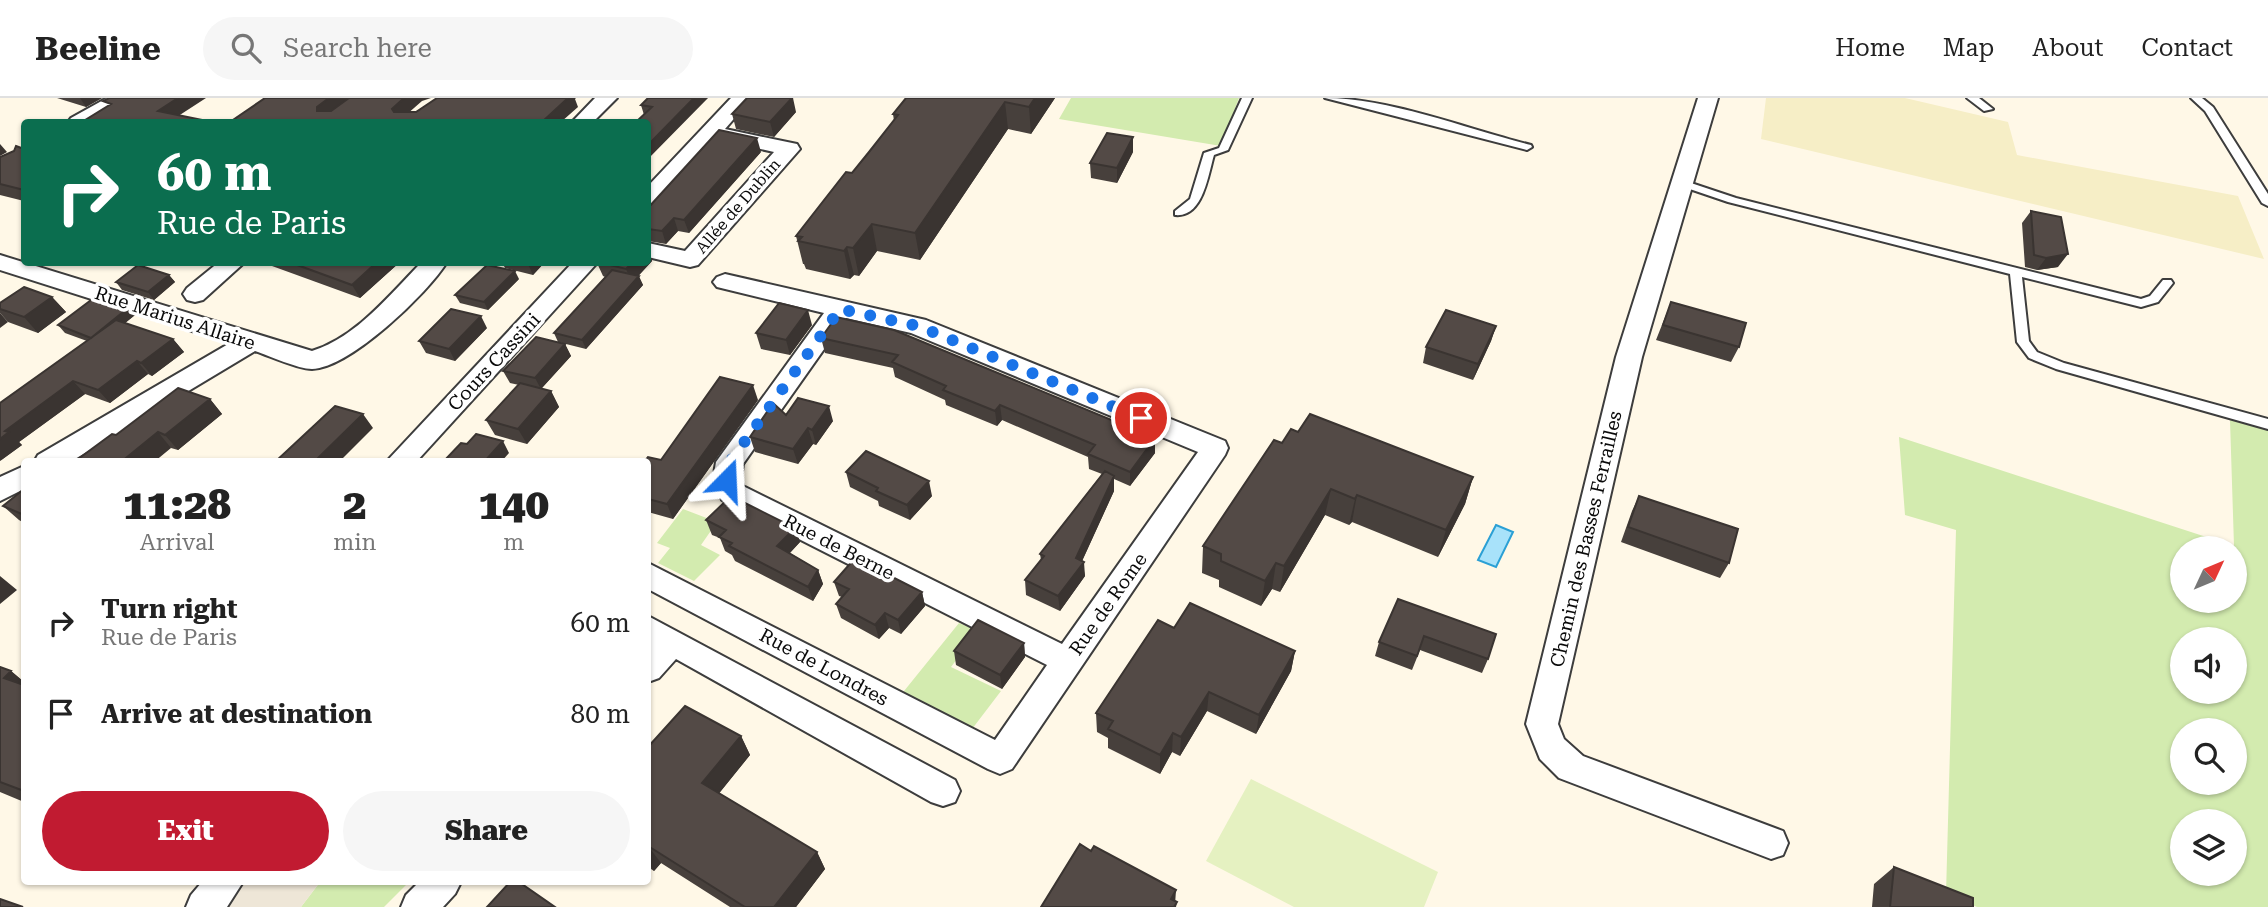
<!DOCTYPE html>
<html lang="en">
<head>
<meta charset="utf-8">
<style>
	body { margin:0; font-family:"Roboto Serif",serif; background:#f6f6f6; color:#222; height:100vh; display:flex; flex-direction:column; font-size:26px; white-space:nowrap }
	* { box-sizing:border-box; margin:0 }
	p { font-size:23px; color:#767676 }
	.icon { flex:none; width:38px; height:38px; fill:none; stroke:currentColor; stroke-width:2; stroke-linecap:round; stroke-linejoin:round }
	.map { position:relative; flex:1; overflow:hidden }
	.details { position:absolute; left:21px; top:360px; width:630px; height:427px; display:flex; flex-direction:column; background:#fff; border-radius:7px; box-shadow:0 2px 5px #0004 }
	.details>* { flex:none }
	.banner { position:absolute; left:21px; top:21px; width:630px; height:147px; border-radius:7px; box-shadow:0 2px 5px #0004; background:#0b6e4f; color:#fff; overflow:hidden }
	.needle { width:46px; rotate:46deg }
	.controls { position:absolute; left:2170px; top:438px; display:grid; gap:14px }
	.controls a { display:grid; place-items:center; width:77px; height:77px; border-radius:50%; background:#fff; box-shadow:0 2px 5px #0004; font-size:35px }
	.pin { position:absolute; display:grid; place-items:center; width:60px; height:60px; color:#fff; margin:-30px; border:4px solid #fff; border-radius:50%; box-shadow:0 2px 7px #0007 }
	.me { position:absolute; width:77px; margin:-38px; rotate:21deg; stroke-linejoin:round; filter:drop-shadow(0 0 5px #0008) }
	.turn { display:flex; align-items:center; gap:24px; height:147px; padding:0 21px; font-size:32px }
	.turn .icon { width:91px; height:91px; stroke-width:2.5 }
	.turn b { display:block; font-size:49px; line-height:60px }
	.eta { display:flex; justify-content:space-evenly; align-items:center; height:119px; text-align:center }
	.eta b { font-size:42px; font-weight:800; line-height:49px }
	.action { display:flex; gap:14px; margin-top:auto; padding:14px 21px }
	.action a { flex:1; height:80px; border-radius:42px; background:#c11b31; color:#fff; font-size:28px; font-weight:800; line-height:80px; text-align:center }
	.action a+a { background:#f6f6f6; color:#222 }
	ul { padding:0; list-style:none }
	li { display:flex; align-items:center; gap:21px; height:91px; padding:0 21px }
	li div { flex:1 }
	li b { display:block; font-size:26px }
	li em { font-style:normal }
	header { display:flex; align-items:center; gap:42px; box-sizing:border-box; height:98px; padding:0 35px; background:#fff; border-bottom:2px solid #e0e0e0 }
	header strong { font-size:33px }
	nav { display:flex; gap:38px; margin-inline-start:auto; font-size:24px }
	.search { width:490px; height:63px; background:#f6f6f6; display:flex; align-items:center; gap:18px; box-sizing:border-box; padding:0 24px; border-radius:38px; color:#767676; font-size:26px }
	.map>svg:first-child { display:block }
</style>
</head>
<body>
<header>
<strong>Beeline</strong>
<div class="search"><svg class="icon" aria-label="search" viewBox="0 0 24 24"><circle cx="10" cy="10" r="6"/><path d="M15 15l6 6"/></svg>Search here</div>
<nav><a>Home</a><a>Map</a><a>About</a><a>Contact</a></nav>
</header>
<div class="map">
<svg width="2268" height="809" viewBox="0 0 2268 809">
	<rect width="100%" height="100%" fill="#fff8e7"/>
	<!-- farmland -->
	<path fill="#f6eec6" d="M 1766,0 L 1905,0 L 2008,24 L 2017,57 L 2238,98 L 2264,161 L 1761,41 Z"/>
	<!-- green -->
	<path fill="#d3ebaf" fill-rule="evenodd" d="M 1071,0 L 1239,0 L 1221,48 L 1059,21 Z
		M 2230,322 L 2268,332 L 2268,809 L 1977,809 L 1946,796 L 1956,432 L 1905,417 L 1899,339 L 2234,448 ZM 2182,450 L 2235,450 L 2235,502 L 2182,502 ZM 2182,541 L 2235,541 L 2235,593 L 2182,593 ZM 2182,632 L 2235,632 L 2235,684 L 2182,684 ZM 2182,723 L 2235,723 L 2235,775 L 2182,775 Z
		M 683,411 L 717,424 L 701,447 L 720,457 L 694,483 L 658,465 L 670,450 L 657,445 Z
		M 959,525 L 978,533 L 951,569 L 1001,593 L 969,635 L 900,598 Z
		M 320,784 L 409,784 L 384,809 L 301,809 Z"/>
	<!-- pitch -->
	<path fill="#e5f1c1" d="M 1251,681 L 1438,774 L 1424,809 L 1294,809 L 1206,763 Z"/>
	<!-- plaza -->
	<path fill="#eee6d7" d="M 240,784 L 320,784 L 301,809 L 220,809 Z"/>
	<!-- water -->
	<path fill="#a8e2fa" stroke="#2ba0d5" stroke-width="2" d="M 1496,427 L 1513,434 L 1496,469 L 1478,462 Z"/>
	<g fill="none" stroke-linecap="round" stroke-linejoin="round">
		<!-- service casing -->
		<g stroke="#3d3d3d" stroke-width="4">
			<path id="service" d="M 1242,0 L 1252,0 L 1228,52 L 1214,57 C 1208,77 1203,120 1175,117 L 1175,113 L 1190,101 L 1204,55 L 1219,50 Z
				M 1325,0 C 1389,0 1467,31 1531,47 L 1532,49 L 1527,52 Z
				M 1967,0 L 1979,0 L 1993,11 L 1984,13 Z
				M 2191,0 L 2202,0 L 2213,9 L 2268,96 L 2268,108 L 2262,105 L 2205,13 Z
				M 1682,82 L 1736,100 L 2141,201 L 2150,198 L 2163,182 L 2171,182 L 2173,185 L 2158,204 L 2141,209 L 2022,179 L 2029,243 L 2037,254 L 2064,265 L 2268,321 L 2268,331 L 2056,271 L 2029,260 L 2017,244 L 2010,176 L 1728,104 L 1678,87 L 1677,85 Z"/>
		</g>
		<!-- minor casing -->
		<g stroke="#3d3d3d" stroke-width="4">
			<path id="minor" d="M 107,0 L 132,0 L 129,4 L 92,24 L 68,24 L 71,20 Z
				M 595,0 L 617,0 L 593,24 L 572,24 Z
				M 731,0 L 752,0 L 725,31 L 797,46 L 800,51 L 698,167 L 690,169 L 648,159 L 648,145 L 685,153 L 774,54 L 715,41 L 656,105 L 648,107 L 648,88 Z
				M 1698,0 L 1718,0 L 1642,259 L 1558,626 L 1564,641 L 1583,658 L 1783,733 L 1788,745 L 1783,757 L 1771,761 L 1559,680 L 1540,661 L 1526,626 L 1616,259 Z
				M 0,157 L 312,253 C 357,239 390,196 422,164 L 447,164 C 428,195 350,270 312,271 C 298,271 270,258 255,253 L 70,364 L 34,364 L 38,357 L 230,245 L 0,172 Z
				M 219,164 L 245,164 L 203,202 L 195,204 L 187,202 L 183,196 L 187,190 Z
				M 573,164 L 598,164 L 416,364 L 386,364 Z
				M 725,176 L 926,222 L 1225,343 L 1228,350 L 1225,357 L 1012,671 L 1000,676 L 988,671 L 648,491 L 648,465 L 995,642 L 1047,567 L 722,402 L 713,382 L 716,364 L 824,215 L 717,189 L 713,184 L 717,179 ZM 846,220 L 911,235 L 1198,354 L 1062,546 L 743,388 L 741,382 L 743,366 Z
				M 24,368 L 24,391 L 0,403 L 0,379 Z
				M 648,518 L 955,682 L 960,693 L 955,704 L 943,708 L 931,704 L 676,561 L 659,580 L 648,584 L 648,550 L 650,547 L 648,546 Z
				M 202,784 L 243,784 L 227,809 L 186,809 L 191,797 Z
				M 419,784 L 461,784 L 455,796 L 443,809 L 401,809 L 406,797 Z"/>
		</g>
		<!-- service -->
		<use href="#service" fill="#fff" fill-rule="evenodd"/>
		<!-- minor -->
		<use href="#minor" fill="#fff" fill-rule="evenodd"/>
	</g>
	<!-- wall -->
	<path fill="#47403c" d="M 57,0 L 102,0 L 86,9 Z
		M 708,0 L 644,17 L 641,7 Z
		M 906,0 L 1055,0 L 1031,36 L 1008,31 L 920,162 L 877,153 L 859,178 L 854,177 L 850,181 L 806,171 L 804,166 L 803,166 L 796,138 L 852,75 L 894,23 L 893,16 Z
		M 796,14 L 774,39 L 736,31 L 732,16 Z
		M 24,51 L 24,103 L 0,97 L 0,59 Z
		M 761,54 L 689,135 L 678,133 L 666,146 L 648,143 L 648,110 Z
		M 1133,54 L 1117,85 L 1091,80 L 1090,65 Z
		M 2031,113 L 2058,169 L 2037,172 L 2025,169 L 2022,125 Z
		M 648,151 L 652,163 L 638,178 L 643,187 L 586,251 L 558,244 L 554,235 L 605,179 L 603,178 L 597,165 L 648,164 Z
		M 261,164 L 400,164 L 360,200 Z
		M 502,164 L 545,164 L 533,177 L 505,170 Z
		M 169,177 L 175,184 L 154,202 L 122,192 L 116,184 Z
		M 519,181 L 488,212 L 460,205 L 455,197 Z
		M 52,199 L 66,214 L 38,235 L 8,224 L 0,215 L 0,205 Z
		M 1671,204 L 1739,249 L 1731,264 L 1656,242 Z
		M 128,210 L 135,217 L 125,225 L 173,241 L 184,254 L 152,278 L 148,276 L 110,305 L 85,296 L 19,344 L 22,347 L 0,363 L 87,243 L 65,235 L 58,227 Z
		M 836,219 L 1155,355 L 1130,388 L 1114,381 L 1114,393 L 1082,463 L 1085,478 L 1060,513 L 1026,497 L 1025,482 L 1041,462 L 1040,456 L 1102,376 L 1089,371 L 1088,359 L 1002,322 L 997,328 L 946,307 L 945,302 L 895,279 L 893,270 L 825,255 L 821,240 Z
		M 812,227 L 790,257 L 761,251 L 756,235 Z
		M 1496,228 L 1491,243 L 1473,282 L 1423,265 L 1426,249 Z
		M 487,230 L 455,263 L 426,255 L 419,243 Z
		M 565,246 L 571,258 L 541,291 L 551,293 L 559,309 L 527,346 L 495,337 L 486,322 L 519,287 L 510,285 L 503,273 Z
		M 210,301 L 222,316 L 178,352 L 171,350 L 116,337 Z
		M 758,302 L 673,421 L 648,414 L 648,364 L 661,362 Z
		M 786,317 L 833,323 L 816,347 L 813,346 L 798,366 L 755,354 L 750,339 Z
		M 1298,334 L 1473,379 L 1465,406 L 1438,459 L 1352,424 L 1349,427 L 1325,417 L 1280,494 L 1272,491 L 1261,508 L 1219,489 L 1219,482 L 1202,475 L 1203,448 L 1282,345 Z
		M 846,374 L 932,398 L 910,422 L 879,408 L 878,403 L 850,389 Z
		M 24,391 L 24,425 L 19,422 L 3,408 Z
		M 1639,398 L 1729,465 L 1720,480 L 1621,444 L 1632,413 Z
		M 706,422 L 795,430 L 800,444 L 790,455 L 818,472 L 823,486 L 813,503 L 735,463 L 732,457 L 725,453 L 720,440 L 712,437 Z
		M 834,484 L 922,494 L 925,508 L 901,536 L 889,530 L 879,541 L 841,520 L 836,506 L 842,499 L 839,498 Z
		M 1398,501 L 1488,561 L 1482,575 L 1420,552 L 1412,572 L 1375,558 L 1379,544 Z
		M 1174,530 L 1295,553 L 1291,573 L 1256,636 L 1207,613 L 1180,658 L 1172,654 L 1160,676 L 1108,650 L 1108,640 L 1097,634 L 1096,615 Z
		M 1024,545 L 1025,559 L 1002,591 L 956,567 L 954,553 Z
		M 0,569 L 11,573 L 24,584 L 24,704 L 0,694 Z
		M 741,638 L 750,657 L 719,695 L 817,754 L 825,771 L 796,809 L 730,809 L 661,765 L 654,773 L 648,769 L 648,649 Z
		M 1894,769 L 1973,809 L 1872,809 L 1874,786 Z"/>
	<!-- shaded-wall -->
	<path fill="#3a3431" d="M 80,0 L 102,0 L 86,9 Z
		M 178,0 L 206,0 L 169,24 L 158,13 Z
		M 329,0 L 353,0 L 324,24 L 317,13 L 317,9 Z
		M 404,0 L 431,0 L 422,3 L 398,24 L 392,11 Z
		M 566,0 L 576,0 L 575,1 L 578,9 L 561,24 L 542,24 Z
		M 694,0 L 708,0 L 648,61 L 648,47 Z
		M 792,0 L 793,0 L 796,14 L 774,39 L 770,24 Z
		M 1035,0 L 1055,0 L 1031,36 L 1029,9 Z
		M 1005,4 L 1008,31 L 920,162 L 915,135 Z
		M 1133,39 L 1133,54 L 1117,85 L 1117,70 Z
		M 757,40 L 761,54 L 689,135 L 684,122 Z
		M 0,46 L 7,54 L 0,58 Z
		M 674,120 L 678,133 L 666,146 L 662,133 Z
		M 872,126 L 877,153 L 859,178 L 853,150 Z
		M 847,149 L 854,177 L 850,181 L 844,153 Z
		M 648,151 L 652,163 L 632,185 L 626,171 L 633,164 L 648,164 Z
		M 2068,156 L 2058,169 L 2037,172 L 2046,160 Z
		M 377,164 L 400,164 L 360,200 L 352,187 Z
		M 530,164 L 545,164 L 533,177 L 528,166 Z
		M 515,173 L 519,181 L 488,212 L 484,204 Z
		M 169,177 L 175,184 L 154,202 L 148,194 Z
		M 639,178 L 643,187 L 586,251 L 582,242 Z
		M 52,199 L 66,214 L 38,235 L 24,219 Z
		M 128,210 L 135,217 L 98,247 L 91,240 Z
		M 808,212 L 812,227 L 790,257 L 786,242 Z
		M 0,215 L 8,224 L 0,230 Z
		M 481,218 L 487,230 L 455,263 L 449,251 Z
		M 1496,228 L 1491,243 L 1473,282 L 1478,266 Z
		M 173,241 L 184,254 L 152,278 L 141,265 Z
		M 565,246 L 571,258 L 541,291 L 535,280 Z
		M 137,263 L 148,276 L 110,305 L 98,292 Z
		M 73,283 L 85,296 L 19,344 L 22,347 L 0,363 L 0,341 L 5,333 Z
		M 753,287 L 758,302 L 673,421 L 667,406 Z
		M 551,293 L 559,309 L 527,346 L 518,331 Z
		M 210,301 L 222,316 L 178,352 L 165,337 Z
		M 1000,307 L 1002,322 L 997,328 L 995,313 Z
		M 829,308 L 833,323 L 816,347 L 812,332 Z
		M 363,316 L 373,330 L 339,364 L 314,364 Z
		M 808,330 L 813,346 L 798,366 L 793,351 Z
		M 158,334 L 171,350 L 154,364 L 121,364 Z
		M 1155,340 L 1155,355 L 1130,388 L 1130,374 Z
		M 503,343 L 509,355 L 501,364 L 484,364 Z
		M 1114,378 L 1114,393 L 1078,472 L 1084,464 L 1085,478 L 1060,513 L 1058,498 Z
		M 1473,379 L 1465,406 L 1438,459 L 1446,432 Z
		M 929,383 L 932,398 L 910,422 L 907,407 Z
		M 1331,391 L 1325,417 L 1280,494 L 1284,468 Z
		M 1357,397 L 1352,424 L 1349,427 L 1355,401 Z
		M 795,430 L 800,444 L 783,462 L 777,448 Z
		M 1276,465 L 1272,491 L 1261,508 L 1265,483 Z
		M 818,472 L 823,486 L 813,503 L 808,489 Z
		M 0,478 L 17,492 L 0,506 Z
		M 922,494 L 925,508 L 901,536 L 898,522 Z
		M 885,515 L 889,530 L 879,541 L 875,527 Z
		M 1024,545 L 1025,559 L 1002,591 L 1000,577 Z
		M 1295,553 L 1291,573 L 1256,636 L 1259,617 Z
		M 11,573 L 24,584 L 24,595 L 4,580 Z
		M 1209,594 L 1207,613 L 1180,658 L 1181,639 Z
		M 1173,635 L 1172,654 L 1160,676 L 1160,657 Z
		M 741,638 L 750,657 L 713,703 L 702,685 Z
		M 648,748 L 661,765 L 654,773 L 648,764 Z
		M 817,754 L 825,771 L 796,809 L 774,809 Z
		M 1176,792 L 1175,807 L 1177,804 L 1176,809 L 1170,809 L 1171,801 Z"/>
	<!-- building -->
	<path fill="#534a46" stroke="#3a3431" stroke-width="2" d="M 109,0 L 178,0 L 158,13 L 212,24 L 82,24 L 111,6 L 103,3 Z
		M 265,0 L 329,0 L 317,9 L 317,13 L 331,13 L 349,0 L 404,0 L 392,11 L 394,14 L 416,14 L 437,0 L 568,0 L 542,24 L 230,24 Z
		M 648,0 L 694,0 L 648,47 L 648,24 L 636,24 L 652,9 L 641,7 Z
		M 747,0 L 792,0 L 770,24 L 732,16 Z
		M 906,0 L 1035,0 L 1029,9 L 1005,4 L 915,135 L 872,126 L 853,150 L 847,149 L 844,153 L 798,143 L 802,139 L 796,138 L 846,74 L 852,75 L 869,54 L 898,17 L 893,16 Z
		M 719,32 L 757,40 L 684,122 L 674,120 L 662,133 L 648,131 L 648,110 Z
		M 1107,35 L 1133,39 L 1117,70 L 1090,65 Z
		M 16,48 L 24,51 L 24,92 L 0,86 L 0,59 L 14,53 Z
		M 2031,113 L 2061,119 L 2068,156 L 2046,160 L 2034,157 Z
		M 289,164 L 377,164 L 352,187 Z
		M 598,164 L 633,164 L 626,171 Z
		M 138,167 L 169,177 L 148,194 L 116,184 Z
		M 487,167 L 515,173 L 484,204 L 455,197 Z
		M 612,172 L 639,178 L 582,242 L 554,235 Z
		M 24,189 L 52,199 L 24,219 L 0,211 L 0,205 Z
		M 95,199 L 128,210 L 91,240 L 58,227 Z
		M 1671,204 L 1746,225 L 1739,249 L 1663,227 Z
		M 779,205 L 808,212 L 786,242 L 756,235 Z
		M 451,211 L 481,218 L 449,251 L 419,243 Z
		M 1446,212 L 1496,228 L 1478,266 L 1426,249 Z
		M 836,219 L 894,232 L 1155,340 L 1130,374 L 1088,356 L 1095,347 L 1000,307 L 995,313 L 943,292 L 946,288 L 892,264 L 898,257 L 821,240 Z
		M 116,222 L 173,241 L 141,265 L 137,263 L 98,292 L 73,283 L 5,333 L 9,334 L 0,341 L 0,305 Z
		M 536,239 L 565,246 L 535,280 L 503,273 Z
		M 720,279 L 753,287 L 667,406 L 648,401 L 648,364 L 644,364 L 648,359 L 661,362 Z
		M 520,285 L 551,293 L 518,331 L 486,322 Z
		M 178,290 L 210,301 L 165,337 L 158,334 L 121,364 L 74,364 L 112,336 L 116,337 Z
		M 798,300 L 829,308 L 812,332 L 808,330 L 793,351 L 750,339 L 773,305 L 786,317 Z
		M 335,308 L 363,316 L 314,364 L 275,364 Z
		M 1310,316 L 1473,379 L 1446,432 L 1357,397 L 1355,401 L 1331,391 L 1284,468 L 1276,465 L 1265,483 L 1221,463 L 1221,456 L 1203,448 L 1274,342 L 1282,345 L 1291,331 L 1298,334 Z
		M 476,336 L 503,343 L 484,364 L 443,364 L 461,345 L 467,346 Z
		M 866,353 L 929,383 L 907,407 L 876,393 L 878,390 L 846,374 Z
		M 1105,373 L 1114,378 L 1076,460 L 1084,464 L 1058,498 L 1025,482 L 1044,458 L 1040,456 Z
		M 24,391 L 24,417 L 3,408 Z
		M 731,398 L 795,430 L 777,448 L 818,472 L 808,489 L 729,448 L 732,445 L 719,439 L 726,432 L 706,422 Z
		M 1639,398 L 1738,431 L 1729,465 L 1628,429 Z
		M 855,460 L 922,494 L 898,522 L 885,515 L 875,527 L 836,506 L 849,491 L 834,484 Z
		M 1398,501 L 1496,536 L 1488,561 L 1424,538 L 1417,558 L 1379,544 Z
		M 1190,505 L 1295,553 L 1259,617 L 1209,594 L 1181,639 L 1173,635 L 1160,657 L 1108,631 L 1113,623 L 1096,615 L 1158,522 L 1174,530 Z
		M 978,522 L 1024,545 L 1000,577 L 954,553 Z
		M 0,569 L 11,573 L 4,580 L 24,587 L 24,693 L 0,684 Z
		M 685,608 L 741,638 L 702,685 L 817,754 L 774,809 L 745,809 L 648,748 L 648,749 L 648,649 Z
		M 1080,746 L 1091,753 L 1094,748 L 1176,792 L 1171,801 L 1177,804 L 1174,809 L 1041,809 Z
		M 1894,769 L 1973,800 L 1973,809 L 1890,809 Z
		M 510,784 L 519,784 L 555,809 L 487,809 Z
		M 0,801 L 23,809 L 0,809 Z"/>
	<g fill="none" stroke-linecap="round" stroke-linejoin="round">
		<!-- route -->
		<path stroke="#1a73e8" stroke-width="12" stroke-dasharray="0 21.6" d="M 727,382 L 730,364 L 840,211 L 918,228 L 1141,320"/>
	</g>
	<g text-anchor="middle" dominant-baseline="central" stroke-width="7" stroke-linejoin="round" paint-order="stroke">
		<!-- far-street labels -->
		<g font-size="16" fill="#0a0a0a" stroke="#fff">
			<text transform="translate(738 108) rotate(-49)">Allée de Dublin</text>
		</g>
		<!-- street labels -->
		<g font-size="19" fill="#0a0a0a" stroke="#fff">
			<text transform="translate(175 220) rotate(18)">Rue Marius Allaire</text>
			<text transform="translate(494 264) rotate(-47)">Cours Cassini</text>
			<text transform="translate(1586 441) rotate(-77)">Chemin des Basses Ferrailles</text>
			<text transform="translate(839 449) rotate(27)">Rue de Berne</text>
			<text transform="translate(1108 506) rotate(-55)">Rue de Rome</text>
			<text transform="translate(824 569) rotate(28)">Rue de Londres</text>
		</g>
	</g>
</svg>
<div class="controls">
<a><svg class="needle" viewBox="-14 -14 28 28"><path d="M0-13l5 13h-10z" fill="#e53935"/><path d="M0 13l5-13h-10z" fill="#767676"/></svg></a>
<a><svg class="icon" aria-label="sound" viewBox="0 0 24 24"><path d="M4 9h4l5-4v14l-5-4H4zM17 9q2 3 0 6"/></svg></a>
<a><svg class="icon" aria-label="search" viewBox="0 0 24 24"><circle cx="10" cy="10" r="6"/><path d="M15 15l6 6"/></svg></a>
<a><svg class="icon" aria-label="layers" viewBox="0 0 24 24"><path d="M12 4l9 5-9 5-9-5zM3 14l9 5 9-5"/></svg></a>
</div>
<div class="pin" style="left:1141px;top:320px;background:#d93025"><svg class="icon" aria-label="arrive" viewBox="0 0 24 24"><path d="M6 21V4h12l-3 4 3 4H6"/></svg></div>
<svg class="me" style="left:727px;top:382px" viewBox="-20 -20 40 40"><path d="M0-17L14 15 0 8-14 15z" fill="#1a73e8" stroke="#fff" stroke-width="4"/></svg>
<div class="banner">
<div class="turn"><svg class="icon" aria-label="right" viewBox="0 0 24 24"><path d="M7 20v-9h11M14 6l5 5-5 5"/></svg><div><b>60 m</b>Rue de Paris</div></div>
</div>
<section class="details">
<div class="eta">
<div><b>11:28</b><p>Arrival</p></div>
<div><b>2</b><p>min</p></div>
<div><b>140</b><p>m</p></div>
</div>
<ul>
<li><svg class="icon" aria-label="right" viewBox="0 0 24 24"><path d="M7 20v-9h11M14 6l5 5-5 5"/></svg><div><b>Turn right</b><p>Rue de Paris</p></div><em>60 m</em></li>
<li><svg class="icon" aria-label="arrive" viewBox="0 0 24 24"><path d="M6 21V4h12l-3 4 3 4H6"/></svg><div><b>Arrive at destination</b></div><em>80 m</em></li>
</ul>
<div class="action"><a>Exit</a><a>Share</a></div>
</section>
</div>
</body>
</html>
